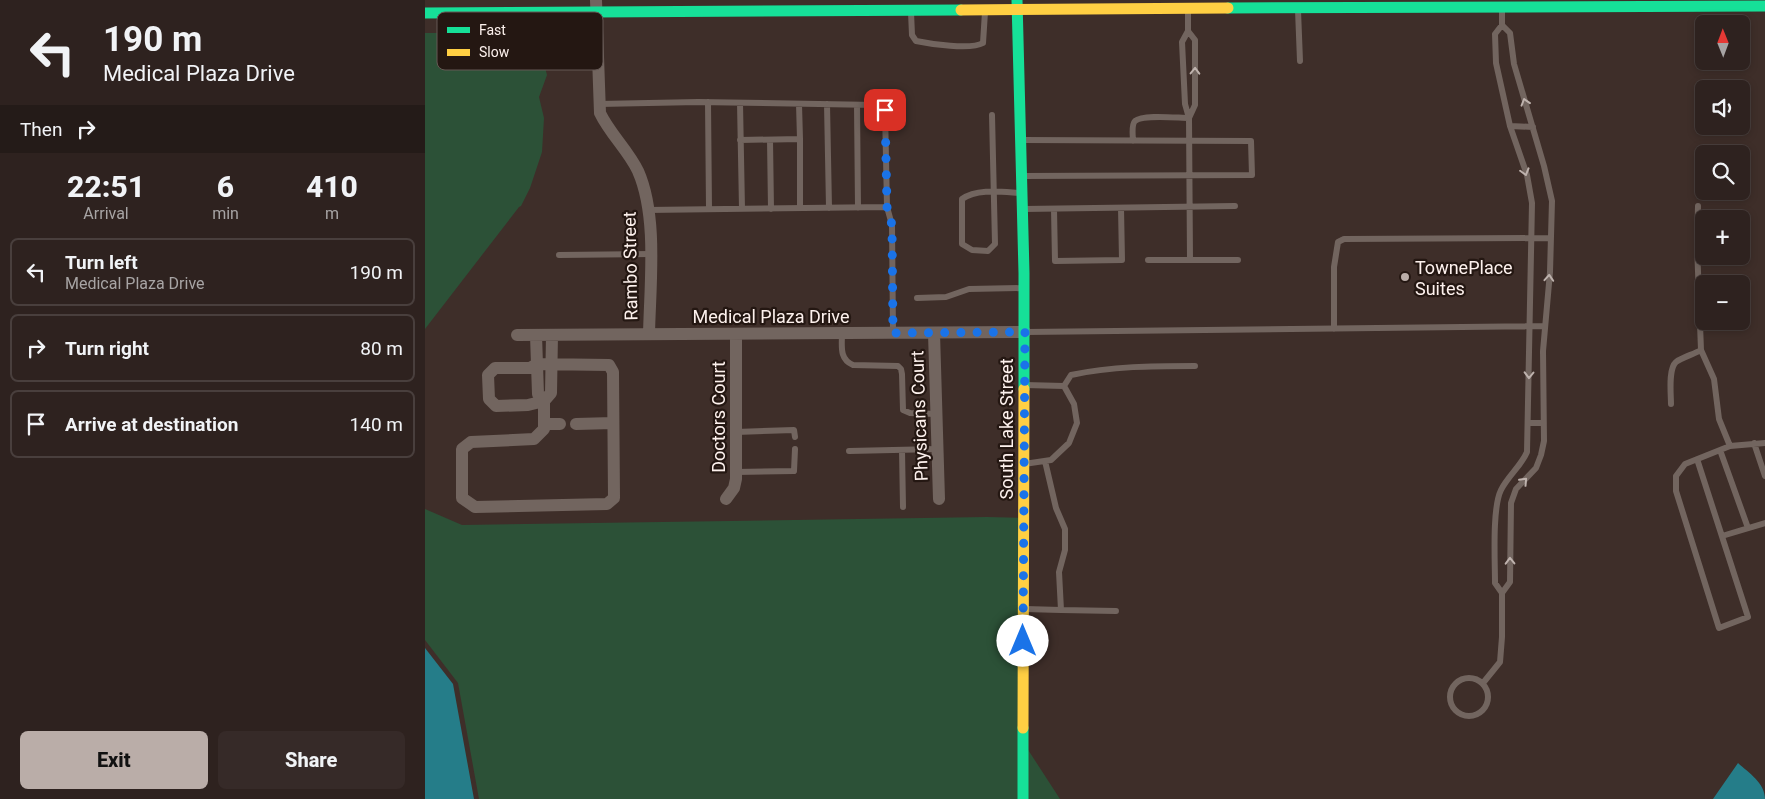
<!DOCTYPE html>
<html lang="en">
<head>
<meta charset="utf-8">
<style>
	body { margin:0; font-family:Roboto,sans-serif; background:#362a28; color:#f1f3f6; height:100vh; display:flex; flex-direction:column; font-size:19px; white-space:nowrap }
	* { box-sizing:border-box; margin:0 }
	p { font-size:16px; color:#a7a4a4 }
	.icon { flex:none; width:28px; height:28px; fill:none; stroke:currentColor; stroke-width:2; stroke-linecap:round; stroke-linejoin:round }
	.map { position:relative; flex:1; overflow:hidden }
	.details { display:flex; flex-direction:column; background:#2e221f; width:425px }
	.details>* { flex:none }
	.guide { background:#2e221f; color:#f1f3f6; overflow:hidden }
	.needle { width:32px; rotate:359deg }
	.tools { position:absolute; left:1270px; top:15px; display:grid; gap:10px }
	.tools a { display:grid; place-items:center; width:55px; height:55px; border-radius:8px; background:#2e221f; box-shadow:0 2px 8px #0003,0 0 0 1px #493f3d; font-size:25px }
	.pin { position:absolute; display:grid; place-items:center; width:42px; height:42px; color:#fff; margin:-21px; border-radius:10px; box-shadow:0 2px 8px #0006 }
	.me { position:absolute; width:55px; margin:-28px; rotate:0deg; stroke-linejoin:round; filter:drop-shadow(0 0 4px #0008) }
	.turn { display:flex; align-items:center; gap:18px; height:105px; padding:0 20px; font-size:22px }
	.turn .icon { width:65px; height:65px; stroke-width:2.5 }
	.turn b { display:block; font-size:35px; line-height:42px }
	.then { display:flex; align-items:center; height:48px; padding:0 20px; background:#0003; gap:10px; font-size:19px }
	.eta { display:flex; justify-content:space-evenly; align-items:center; height:85px; text-align:center }
	.eta b { font-size:30px; font-weight:800; line-height:35px }
	.cta { display:flex; gap:10px; margin-top:auto; padding:10px 20px }
	.cta a { flex:1; height:58px; border-radius:8px; background:#baada8; color:#111; font-size:20px; font-weight:800; line-height:58px; text-align:center }
	.cta a+a { background:#362a28; color:#f1f3f6 }
	ul { padding:0; list-style:none }
	li { display:flex; align-items:center; gap:15px; height:68px; margin:0 10px 8px; padding:0 10px; border:2px solid #493f3d; border-radius:8px }
	li div { flex:1 }
	li b { display:block; font-size:19px }
	li em { font-style:normal }
	main { display:flex; flex:1; min-height:0 }
	.map>svg:first-child { display:block }
</style>
</head>
<body>
<main>
<section class="details">
<div class="guide">
<div class="turn"><svg class="icon" aria-label="left" viewBox="0 0 24 24"><path d="M17 20v-9H6M10 6l-5 5 5 5"/></svg><div><b>190 m</b>Medical Plaza Drive</div></div>
<div class="then">Then<svg class="icon" aria-label="right" viewBox="0 0 24 24"><path d="M7 20v-9h11M14 6l5 5-5 5"/></svg></div>
</div>
<div class="eta">
<div><b>22:51</b><p>Arrival</p></div>
<div><b>6</b><p>min</p></div>
<div><b>410</b><p>m</p></div>
</div>
<ul>
<li><svg class="icon" aria-label="left" viewBox="0 0 24 24"><path d="M17 20v-9H6M10 6l-5 5 5 5"/></svg><div><b>Turn left</b><p>Medical Plaza Drive</p></div><em>190 m</em></li>
<li><svg class="icon" aria-label="right" viewBox="0 0 24 24"><path d="M7 20v-9h11M14 6l5 5-5 5"/></svg><div><b>Turn right</b></div><em>80 m</em></li>
<li><svg class="icon" aria-label="arrive" viewBox="0 0 24 24"><path d="M6 21V4h12l-3 4 3 4H6"/></svg><div><b>Arrive at destination</b></div><em>140 m</em></li>
</ul>
<div class="cta"><a>Exit</a><a>Share</a></div>
</section>
<div class="map">
<svg width="1340" height="799" viewBox="0 0 1340 799">
	<rect width="100%" height="100%" fill="#3e2e29"/>
	<!-- green -->
	<path fill="#2c5137" d="M 0,33 L 111,33 L 122,75 L 114,97 L 119,118 L 117,152 L 105,188 L 96,206 L 94,207 L 0,329 Z
		M 0,509 L 37,525 L 562,517 L 599,518 L 598,742 L 635,799 L 54,799 L 33,683 L 0,640 Z"/>
	<!-- water -->
	<path fill="#257d89" d="M 0,648 L 28,684 L 49,799 L 0,799 Z
		M 1313,763 C 1324,773 1340,783 1340,799 L 1288,799 Z"/>
	<g fill="none" stroke-linecap="round" stroke-linejoin="round">
		<!-- lane -->
		<path stroke="#72655f" stroke-width="6" d="M 763,10 L 763,31 L 757,42 L 760,104 L 764,118 L 770,105 L 770,40 L 763,31
			M 873,10 L 875,61
			M 486,12 L 487,35 L 491,41 C 505,44 546,50 558,43 L 560,12
			M 1077,25 L 1085,33 L 1089,64 L 1119,166 L 1127,201 L 1125,272 L 1118,351 L 1119,441 L 1116,455 L 1111,468 L 1091,489 L 1086,503 L 1085,582 L 1077,593
			M 283,102 L 284,209
			M 315,103 L 317,209
			M 174,104 L 273,102 L 451,105 L 460,110 L 462,207 L 467,225 L 468,333
			M 402,104 L 404,208
			M 432,105 L 433,208
			M 567,115 L 570,244 L 563,251 L 547,250 L 537,244 L 537,199 C 552,188 578,192 596,193
			M 1085,126 L 1108,127
			M 375,139 L 375,208
			M 315,140 L 375,139 L 374,104
			M 345,140 L 346,209
			M 598,140 L 826,141 L 827,175 L 598,176
			M 708,141 C 708,136 706,125 710,121 C 718,114 753,118 764,118 L 765,260
			M 1273,206 L 1272,245 L 1276,350 L 1289,379 L 1294,419 L 1305,446
			M 599,209 L 810,206
			M 629,209 L 630,261 L 697,260 L 696,208
			M 222,210 L 462,207
			M 134,255 L 226,254
			M 723,260 L 813,260
			M 492,298 L 521,297 L 544,289 L 598,288
			M 909,329 L 909,267 L 913,242 L 919,239 L 1126,238
			M 601,332 L 1120,326
			M 417,333 C 417,346 414,359 428,365 L 473,366 L 476,369 L 477,374 L 478,410 L 485,413 L 511,414
			M 639,386 L 646,375 C 687,366 729,366 770,366
			M 1246,404 C 1246,394 1243,369 1251,362 C 1256,358 1269,354 1276,350
			M 1103,423 L 1118,423
			M 311,432 L 369,430 L 370,437
			M 1329,443 L 1340,476
			M 477,450 L 478,507
			M 1295,450 L 1323,528
			M 424,451 L 512,449
			M 1272,459 L 1323,617 L 1294,628 L 1251,491 L 1251,476 L 1260,464 L 1305,446 L 1340,443
			M 620,461 L 631,508 L 640,529 L 640,550 L 634,572 L 636,610 L 691,611
			M 599,464 L 626,460 L 644,443 L 652,423 L 649,404 L 639,386 L 600,385
			M 311,472 L 369,471 L 370,449
			M 1297,536 L 1340,523
			M 600,609 L 636,610
			M1025 697a19 19 0 1 1 38 0a19 19 0 1 1-38 0Z
			M 1058,683 L 1075,662 L 1077,637 L 1077,593 L 1070,583 C 1070,561 1067,508 1076,490 C 1083,476 1096,466 1102,452 L 1107,203 L 1102,175 L 1085,126 L 1071,63 L 1070,34 L 1077,25 L 1077,8"/>
		<!-- street -->
		<path stroke="#72655f" stroke-width="12" d="M 171,0 L 175,113 C 185,134 203,150 213,171 C 233,216 225,285 224,334
			M 509,333 L 514,499
			M 92,335 L 600,332
			M 111,335 L 113,394 L 119,401 L 126,393 L 127,335
			M 112,364 L 184,365 L 188,372 L 189,498 L 182,504 L 50,507 L 37,498 L 37,449 L 46,442 L 109,439 L 119,429 L 119,401 L 103,405 L 71,406 L 64,399 L 63,375 L 70,368 L 105,368 Z
			M 119,424 L 135,424
			M 151,424 L 188,423
			M 301,499 L 309,488 L 311,479 L 311,334"/>
		<!-- fast -->
		<path stroke="#16e098" stroke-width="11" d="M 592,0 L 599,273 L 599,389
			M 803,8 L 1340,6
			M 0,13 L 536,10
			M 598,799 L 598,728"/>
		<!-- slow -->
		<path stroke="#ffcf43" stroke-width="11" d="M 536,10 L 803,8
			M 598,728 L 599,389"/>
	</g>
	<!-- one-way arrows -->
	<defs><path id="oneway-chevron" d="M-2-3.5L2.5 0L-2 3.5" fill="none" stroke-width="1.6" stroke-linecap="round" stroke-linejoin="round" transform="scale(1.25)"/></defs>
	<g stroke="#beb2ad">
		<use href="#oneway-chevron" transform="translate(770 71) rotate(-89)"/>
		<use href="#oneway-chevron" transform="translate(1100 102) rotate(-107)"/>
		<use href="#oneway-chevron" transform="translate(1100 172) rotate(74)"/>
		<use href="#oneway-chevron" transform="translate(1124 278) rotate(-86)"/>
		<use href="#oneway-chevron" transform="translate(1104 375) rotate(91)"/>
		<use href="#oneway-chevron" transform="translate(1099 481) rotate(-47)"/>
		<use href="#oneway-chevron" transform="translate(1085 561) rotate(-91)"/>
	</g>
	<g fill="none" stroke-linecap="round" stroke-linejoin="round">
		<!-- route -->
		<path stroke="#1a73e8" stroke-width="9" stroke-dasharray="0 16.2" d="M 460,110 L 462,207 L 467,225 L 468,333 L 600,332 L 598,641"/>
	</g>
	<!-- markers -->
	<circle fill="#baada8" stroke="#241712" stroke-width="2" cx="980" cy="277" r="5"/>
	<g text-anchor="middle" dominant-baseline="central" stroke-width="4.5" stroke-linejoin="round" paint-order="stroke">
		<!-- street labels -->
		<g font-size="18" fill="#fdf1ed" stroke="#241712">
			<text transform="translate(205 266) rotate(-91)">Rambo Street</text>
			<text x="346" y="316">Medical Plaza Drive</text>
			<text transform="translate(494 416) rotate(-92)">Physicans Court</text>
			<text transform="translate(293 417) rotate(-90)">Doctors Court</text>
			<text transform="translate(581 429) rotate(-90)">South Lake Street</text>
		</g>
		<!-- poi labels -->
		<g font-size="18" fill="#fdf1ed" stroke="#241712" text-anchor="start">
			<text x="990" y="267">TownePlace<tspan x="990" dy="21">Suites</tspan></text>
		</g>
	</g>
	<!-- legend -->
	<rect x="12" y="12" width="166" height="58" rx="8" fill="#241712" stroke="#655854" stroke-width="1"/>
	<rect x="22" y="27" width="23" height="6" fill="#16e098"/>
	<rect x="22" y="49" width="23" height="7" fill="#ffcf43"/>
	<g font-size="14" fill="#fdf1ed">
		<text x="54" y="35">Fast</text>
		<text x="54" y="57">Slow</text>
	</g>
</svg>
<div class="tools">
<a><svg class="needle" viewBox="-14 -14 28 28"><path d="M0-13l5 13h-10z" fill="#e53935"/><path d="M0 13l5-13h-10z" fill="#a7a4a4"/></svg></a>
<a><svg class="icon" aria-label="sound" viewBox="0 0 24 24"><path d="M4 9h4l5-4v14l-5-4H4zM17 9q2 3 0 6"/></svg></a>
<a><svg class="icon" aria-label="search" viewBox="0 0 24 24"><circle cx="10" cy="10" r="6"/><path d="M15 15l6 6"/></svg></a>
<a>+</a>
<a>−</a>
</div>
<div class="pin" style="left:460px;top:110px;background:#d93025"><svg class="icon" aria-label="arrive" viewBox="0 0 24 24"><path d="M6 21V4h12l-3 4 3 4H6"/></svg></div>
<svg class="me" style="left:598px;top:641px" viewBox="-20 -20 40 40"><circle r="19" fill="#fff"/><path d="M0-13L10 11 0 6-10 11z" fill="#1a73e8"/></svg>
</div>
</main>
</body>
</html>
